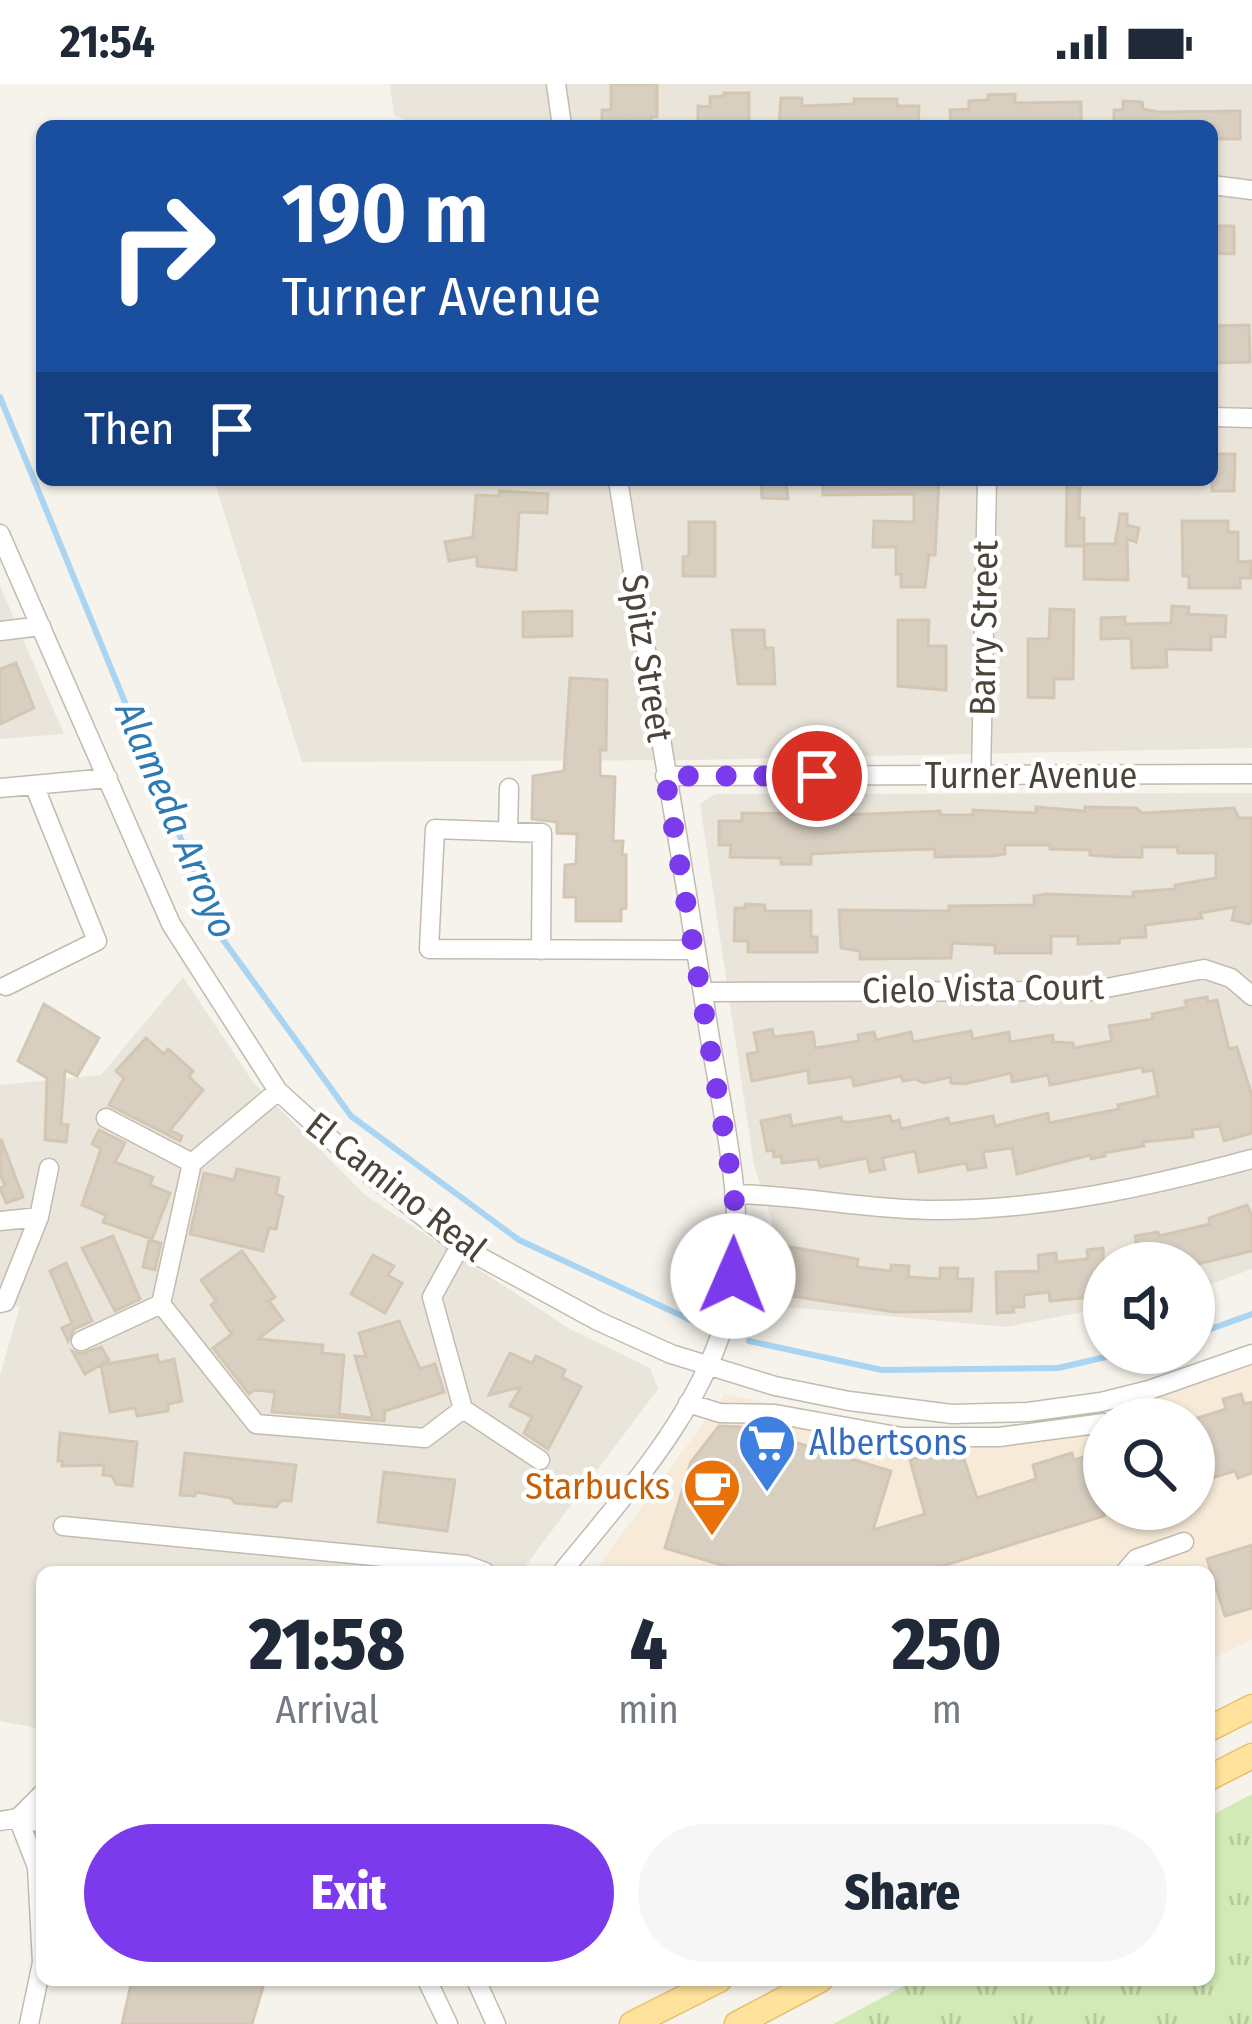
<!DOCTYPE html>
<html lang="en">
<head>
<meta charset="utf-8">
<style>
	body { margin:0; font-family:"Fira Sans Condensed",sans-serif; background:#f6f6f7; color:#1f2937; height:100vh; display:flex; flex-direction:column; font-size:45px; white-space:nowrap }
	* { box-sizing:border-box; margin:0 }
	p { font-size:39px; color:#747a83 }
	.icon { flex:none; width:66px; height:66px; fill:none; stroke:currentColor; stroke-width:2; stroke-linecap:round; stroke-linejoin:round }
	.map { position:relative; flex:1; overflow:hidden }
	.drawer { position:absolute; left:36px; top:1482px; width:1179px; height:420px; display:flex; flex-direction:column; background:#fff; border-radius:18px; box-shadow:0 3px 9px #0004 }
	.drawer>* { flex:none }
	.guide { position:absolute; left:36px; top:36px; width:1182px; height:366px; border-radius:18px; box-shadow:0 3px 9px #0004; background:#1a4fa0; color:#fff; overflow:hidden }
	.buttons { position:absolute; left:1083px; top:1158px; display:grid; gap:24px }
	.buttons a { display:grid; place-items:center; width:132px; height:132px; border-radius:50%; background:#fff; box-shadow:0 3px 9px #0004; font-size:60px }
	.pin { position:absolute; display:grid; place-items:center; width:102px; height:102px; color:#fff; margin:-51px; border:6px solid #fff; border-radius:50%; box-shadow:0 3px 12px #0007 }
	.me { position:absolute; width:132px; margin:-66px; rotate:1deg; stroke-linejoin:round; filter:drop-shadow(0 0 9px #0008) }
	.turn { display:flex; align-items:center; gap:42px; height:252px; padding:0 48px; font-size:54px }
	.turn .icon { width:156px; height:156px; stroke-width:2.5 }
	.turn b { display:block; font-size:84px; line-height:102px }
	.then { display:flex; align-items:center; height:114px; padding:0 48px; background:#0003; gap:24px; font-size:45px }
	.eta { display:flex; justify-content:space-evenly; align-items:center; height:204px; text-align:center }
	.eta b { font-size:72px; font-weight:800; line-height:84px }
	.primary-button { display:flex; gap:24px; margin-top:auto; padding:24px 48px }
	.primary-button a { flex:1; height:138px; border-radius:72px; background:#7c3aed; color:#fff; font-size:48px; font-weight:800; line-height:138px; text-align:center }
	.primary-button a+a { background:#f6f6f7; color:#1f2937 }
	.status { display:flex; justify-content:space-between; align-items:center; height:84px; padding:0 60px; background:#fff; direction:ltr }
	.status svg { height:33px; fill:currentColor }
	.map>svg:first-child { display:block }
</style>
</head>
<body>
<div class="status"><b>21:54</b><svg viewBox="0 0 49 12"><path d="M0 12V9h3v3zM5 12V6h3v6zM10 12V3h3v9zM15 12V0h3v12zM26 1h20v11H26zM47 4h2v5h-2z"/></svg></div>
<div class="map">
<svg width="1252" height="1940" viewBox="0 0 1252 1940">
	<defs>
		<pattern id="grass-tufts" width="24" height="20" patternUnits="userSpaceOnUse" patternTransform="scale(3)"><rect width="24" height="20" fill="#d2eab5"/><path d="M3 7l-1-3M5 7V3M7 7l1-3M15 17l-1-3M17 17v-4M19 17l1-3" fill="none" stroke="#b6ca9c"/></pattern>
	</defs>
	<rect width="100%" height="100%" fill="#f6f3ec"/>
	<!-- residential -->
	<path fill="#eae5da" d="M 390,0 L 1252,0 L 1252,664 L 692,676 L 302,678 L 214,396 L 1212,396 L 1212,42 L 417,42 L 394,31 Z
		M 0,502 L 64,650 L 0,655 Z
		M 1252,709 L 1252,1185 L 1194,1206 L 1194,1179 L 1104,1179 L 1104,1224 L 1006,1243 L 766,1221 L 772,1137 L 754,1081 L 700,720 L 715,710 Z
		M 183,893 L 253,998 L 365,1111 L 570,1245 L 650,1284 L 658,1305 L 521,1488 L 42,1488 L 42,1645 L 0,1637 L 0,1291 L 20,1222 L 0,1227 L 0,1001 L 101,991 Z"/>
	<!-- commercial -->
	<path fill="#f7ead8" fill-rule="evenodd" d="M 1252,1281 L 1252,1555 L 1209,1577 L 1209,1488 L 594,1488 L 725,1310 L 914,1349 L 1084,1337 ZM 1104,1335 L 1194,1335 L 1194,1425 L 1104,1425 Z"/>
	<!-- grass -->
	<path fill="url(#grass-tufts)" d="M 1252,1710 L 1252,1940 L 833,1940 L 915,1896 L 1209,1896 L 1209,1733 Z"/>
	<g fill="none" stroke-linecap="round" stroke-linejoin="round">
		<!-- stream -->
		<path stroke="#a9d4f2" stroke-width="6" d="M 0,313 L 221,853 L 351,1032 L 519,1156 L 693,1237
			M 1194,1251 L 1252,1230
			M 749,1257 L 882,1286 L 1058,1284 L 1123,1269"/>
	</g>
	<!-- building -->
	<path fill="#d8cfc1" stroke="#d3c7b4" stroke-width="3" d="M 611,0 L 657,0 L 657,33 L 651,33 L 651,38 L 626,37 L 626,42 L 602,42 L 602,26 L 611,26 Z
		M 724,9 L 749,9 L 749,42 L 698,42 L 698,22 L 710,23 L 710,13 L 724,12 Z
		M 1015,10 L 1015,19 L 1081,18 L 1081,42 L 951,42 L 950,26 L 969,25 L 969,17 L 988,16 L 988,11 Z
		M 781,14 L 802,14 L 802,22 L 854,20 L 854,15 L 897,15 L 897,22 L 919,22 L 918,42 L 779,42 Z
		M 1123,17 L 1142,18 L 1143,25 L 1159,28 L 1240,27 L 1240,55 L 1212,55 L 1212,42 L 1114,42 L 1114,26 L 1123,26 Z
		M 1212,142 L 1234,142 L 1234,170 L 1212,169 Z
		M 1249,241 L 1250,278 L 1212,279 L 1212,242 Z
		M 1212,370 L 1235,370 L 1234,407 L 1212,407 Z
		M 761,396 L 786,396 L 788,415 L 762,414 Z
		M 823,396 L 939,396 L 935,471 L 929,471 L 925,503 L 901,503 L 901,490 L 896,490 L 896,463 L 873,463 L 874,437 L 914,438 L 914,410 L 823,411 Z
		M 1067,396 L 1080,396 L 1079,434 L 1084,434 L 1084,460 L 1115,460 L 1120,430 L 1127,430 L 1127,441 L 1139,444 L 1136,458 L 1127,455 L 1128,496 L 1084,495 L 1084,462 L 1066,462 Z
		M 500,407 L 548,410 L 547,429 L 519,428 L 516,486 L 477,482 L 477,472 L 449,477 L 445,458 L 473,453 L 476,411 L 499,412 Z
		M 1182,437 L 1228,437 L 1228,448 L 1238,448 L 1238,478 L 1251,477 L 1251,494 L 1240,494 L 1240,504 L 1189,504 L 1189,492 L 1183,492 Z
		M 689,438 L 715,438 L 715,492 L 683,492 L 683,473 L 689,472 Z
		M 1172,522 L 1189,523 L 1188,530 L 1226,532 L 1225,553 L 1211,552 L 1211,566 L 1166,565 L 1167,583 L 1132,584 L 1131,554 L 1101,555 L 1101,534 L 1125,533 L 1125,540 L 1171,539 Z
		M 1050,525 L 1074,526 L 1073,595 L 1054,595 L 1054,614 L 1028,613 L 1028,555 L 1049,555 Z
		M 572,527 L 572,552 L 523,553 L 523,528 Z
		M 898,536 L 929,536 L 928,562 L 946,562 L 946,606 L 898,602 Z
		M 732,546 L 764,546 L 765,564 L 773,564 L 775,600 L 738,600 Z
		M 16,579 L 34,624 L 0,640 L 0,585 Z
		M 570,594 L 607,596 L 606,666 L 600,666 L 600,692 L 615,693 L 613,757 L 623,757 L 622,771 L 626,771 L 626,824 L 621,825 L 621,837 L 576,837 L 576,813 L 564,813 L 565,781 L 576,780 L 577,750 L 557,749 L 557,738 L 532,735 L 533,692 L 564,687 Z
		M 1036,723 L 1085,727 L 1085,723 L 1136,724 L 1142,729 L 1234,724 L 1239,734 L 1252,734 L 1252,836 L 1249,840 L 1232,836 L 1235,823 L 1200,829 L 1202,834 L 1145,841 L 1146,853 L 1120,854 L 1119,859 L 1078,860 L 1078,852 L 1051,852 L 1051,869 L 995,869 L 995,861 L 952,859 L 951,874 L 860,875 L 860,867 L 841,864 L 839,826 L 949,827 L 949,822 L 1034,821 L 1034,812 L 1046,810 L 1133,813 L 1133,808 L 1176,805 L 1175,801 L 1216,794 L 1216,769 L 1178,769 L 1177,763 L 1142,763 L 1142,773 L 1118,773 L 1090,771 L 1090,766 L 1050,765 L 1050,761 L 1005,761 L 1005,770 L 993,772 L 935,773 L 935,765 L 869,767 L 811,770 L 811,780 L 781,780 L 781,774 L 730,773 L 731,761 L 719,761 L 719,737 L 742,737 L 742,729 L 829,730 L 828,725 L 843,725 L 844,731 L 940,727 L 940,731 L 973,731 L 973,726 L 1036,729 Z
		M 745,820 L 765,821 L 765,827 L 811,827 L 811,853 L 817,853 L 817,868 L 748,868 L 748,857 L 734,857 L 735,824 L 745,824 Z
		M 1207,913 L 1208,918 L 1217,916 L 1229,965 L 1237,963 L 1241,977 L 1252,1012 L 1252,1049 L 1224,1057 L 1220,1042 L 1192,1046 L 1193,1053 L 1143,1058 L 1144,1062 L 1104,1069 L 1105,1072 L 1091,1075 L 1090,1071 L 1017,1090 L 1012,1064 L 983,1068 L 986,1083 L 968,1086 L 966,1079 L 919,1088 L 915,1067 L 882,1074 L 885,1085 L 870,1088 L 867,1074 L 820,1083 L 818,1075 L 782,1079 L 781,1072 L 774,1073 L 773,1066 L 767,1067 L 761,1037 L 790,1031 L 792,1042 L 841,1033 L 842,1038 L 851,1038 L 890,1032 L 892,1038 L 899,1036 L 901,1045 L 948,1034 L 950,1040 L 993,1032 L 995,1042 L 1048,1029 L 1049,1039 L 1119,1025 L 1118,1021 L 1158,1012 L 1153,986 L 1143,988 L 1142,983 L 1050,1001 L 1048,991 L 1012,998 L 1011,989 L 964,1000 L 951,999 L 950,993 L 924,999 L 915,995 L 903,997 L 901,992 L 854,1002 L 852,993 L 809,999 L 808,986 L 752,997 L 747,970 L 758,968 L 754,949 L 772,945 L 774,953 L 813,948 L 815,964 L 859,957 L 858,951 L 874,948 L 876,956 L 911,948 L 913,958 L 971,947 L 973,955 L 1009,948 L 1010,958 L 1053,951 L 1053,958 L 1073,959 L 1074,964 L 1112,957 L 1109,942 L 1153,935 L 1152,930 L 1187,923 L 1185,917 Z
		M 44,920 L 99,954 L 77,992 L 65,986 L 61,1040 L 68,1041 L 66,1058 L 45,1056 L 47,994 L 18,977 Z
		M 146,954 L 164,970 L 168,965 L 193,987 L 189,993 L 203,1006 L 170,1046 L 182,1052 L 180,1057 L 109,1021 L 124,994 L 116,987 Z
		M 99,1046 L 125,1059 L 115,1078 L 153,1093 L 150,1101 L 170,1109 L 152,1155 L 103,1138 L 106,1131 L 82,1121 L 101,1065 L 92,1060 Z
		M 1,1055 L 23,1113 L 6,1119 L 0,1104 L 5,1102 L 0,1089 Z
		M 237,1085 L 279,1094 L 276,1110 L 283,1113 L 276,1145 L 269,1144 L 263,1167 L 190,1150 L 204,1089 L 234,1096 Z
		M 1247,1121 L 1252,1132 L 1252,1167 L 1194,1181 L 1140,1179 L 1135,1152 L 1158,1148 L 1159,1152 L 1210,1140 L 1209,1134 Z
		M 113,1152 L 140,1215 L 115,1227 L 82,1164 Z
		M 149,1156 L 161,1159 L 155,1186 L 143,1183 Z
		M 791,1163 L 858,1175 L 857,1183 L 891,1187 L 891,1181 L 909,1182 L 908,1193 L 940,1195 L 940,1184 L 958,1184 L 957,1195 L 973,1195 L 971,1227 L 894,1228 L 772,1209 L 778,1164 Z
		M 1103,1164 L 1104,1212 L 1050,1217 L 1049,1208 L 1024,1211 L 1024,1223 L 1013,1223 L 1014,1228 L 997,1229 L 996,1188 L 1039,1187 L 1038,1171 L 1056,1169 L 1057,1178 L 1088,1175 L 1087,1166 Z
		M 242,1167 L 275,1213 L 269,1217 L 283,1236 L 258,1255 L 323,1261 L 322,1269 L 344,1271 L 339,1330 L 373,1334 L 355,1272 L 366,1273 L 359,1249 L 399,1237 L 420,1285 L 435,1280 L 444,1308 L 385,1327 L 384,1337 L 272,1328 L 275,1308 L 254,1306 L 249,1310 L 213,1264 L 232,1250 L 211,1221 L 216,1217 L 201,1196 Z
		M 373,1171 L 394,1182 L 388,1191 L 402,1199 L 385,1229 L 351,1210 Z
		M 66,1179 L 92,1237 L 74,1245 L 68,1257 L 62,1244 L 72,1239 L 50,1187 Z
		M 101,1263 L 109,1276 L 85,1290 L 72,1267 L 81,1270 Z
		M 510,1269 L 532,1279 L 536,1272 L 565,1286 L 562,1293 L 581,1303 L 548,1365 L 524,1349 L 532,1333 L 510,1322 L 521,1303 L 489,1311 Z
		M 157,1271 L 159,1279 L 174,1275 L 182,1317 L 168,1320 L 168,1327 L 137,1332 L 135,1324 L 110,1328 L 101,1281 Z
		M 1241,1310 L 1244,1320 L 1252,1318 L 1252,1389 L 1238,1394 L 1235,1387 L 1194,1399 L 1194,1335 L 1226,1325 L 1223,1315 Z
		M 719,1342 L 744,1343 L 891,1387 L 873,1446 L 925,1430 L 910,1376 L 943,1366 L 961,1366 L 977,1414 L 1036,1395 L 1033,1381 L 1072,1369 L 1074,1376 L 1104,1367 L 1104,1432 L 923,1488 L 745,1488 L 665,1464 L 691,1378 Z
		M 60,1349 L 137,1358 L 132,1402 L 116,1400 L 112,1392 L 103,1391 L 104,1381 L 62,1382 L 63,1377 L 58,1377 Z
		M 185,1369 L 296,1381 L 291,1417 L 282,1416 L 276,1423 L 235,1419 L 231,1414 L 196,1408 L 195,1412 L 180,1411 Z
		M 384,1388 L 455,1396 L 447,1447 L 378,1438 Z
		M 1252,1461 L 1252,1524 L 1225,1532 L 1207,1475 Z
		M 132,1896 L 265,1896 L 252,1940 L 122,1940 Z"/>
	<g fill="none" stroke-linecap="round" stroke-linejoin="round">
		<!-- minor casing -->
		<g stroke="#c2bbae" stroke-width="21">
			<path id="minor" d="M 556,0 L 562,42
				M 1212,101 L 1252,106
				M 1212,333 L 1252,334
				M 0,450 L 171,840 L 278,1007 L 366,1087 L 460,1162 L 598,1237 L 671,1270 L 775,1302 L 849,1317 L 952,1330 L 1028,1328 L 1101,1318 L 1149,1306 L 1252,1270
				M 0,547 L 41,542
				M 665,692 L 1252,690
				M 981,692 L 987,396
				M 0,704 L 108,694
				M 508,747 L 509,704
				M 541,866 L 542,749 L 435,745 L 429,865 L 696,866
				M 6,902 L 97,857 L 34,701
				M 703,908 L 1091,907 L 1204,885 L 1231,894 L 1252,912
				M 278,1007 L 192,1079 L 161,1220 L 256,1340 L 425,1354 L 463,1325 L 432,1213 L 460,1162
				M 106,1034 L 192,1079
				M 734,1110 C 801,1111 867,1126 935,1126 C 1044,1126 1148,1103 1252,1075
				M 0,1137 L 39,1133
				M 0,1219 L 5,1218 L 39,1133 L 49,1084
				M 81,1257 L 161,1220
				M 688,1319 L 720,1329 L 775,1330 L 902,1353 L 999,1353 L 1104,1339
				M 463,1325 L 540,1376
				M 1174,1425 L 1175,1427
				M 63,1442 L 466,1481 L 485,1488
				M 562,1488 C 626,1409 706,1323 729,1221 C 750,1131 722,1032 708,942 C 680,760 647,578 618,396
				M 1125,1488 L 1136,1475 L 1184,1458
				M 18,1734 L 37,1783 L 42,1784
				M 18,1734 L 42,1710
				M 0,1737 L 18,1734 L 42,1739
				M 427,1896 L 448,1940
				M 476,1896 L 496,1940
				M 29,1940 L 42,1879 L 37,1783"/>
		</g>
		<!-- major casing -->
		<g stroke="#e6c16a" stroke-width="27">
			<path id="major" d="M 1209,1645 L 1252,1623
				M 1209,1694 L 1252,1672
				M 632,1940 L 719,1896
				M 737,1940 L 820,1896"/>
		</g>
		<!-- minor -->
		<use href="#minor" stroke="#fff" stroke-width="18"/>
		<!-- major -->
		<use href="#major" stroke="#ffe39c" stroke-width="24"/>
	</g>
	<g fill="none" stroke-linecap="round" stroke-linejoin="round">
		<!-- route -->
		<path stroke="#7c3aed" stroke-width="21" stroke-dasharray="0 37.8" d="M 733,1192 L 736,1164 L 734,1109 L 665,692 L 817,692"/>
	</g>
	<!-- icons -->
	<defs>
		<g id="supermarket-pin" transform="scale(3)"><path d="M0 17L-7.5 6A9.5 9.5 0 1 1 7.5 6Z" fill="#3f7fe0" stroke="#fff"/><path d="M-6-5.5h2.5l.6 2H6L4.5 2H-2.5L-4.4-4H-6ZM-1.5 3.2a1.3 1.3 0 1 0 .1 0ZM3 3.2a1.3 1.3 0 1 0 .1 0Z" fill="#fff"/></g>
		<g id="cafe-pin" transform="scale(3)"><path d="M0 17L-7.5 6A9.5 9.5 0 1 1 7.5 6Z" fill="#e8710a" stroke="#fff"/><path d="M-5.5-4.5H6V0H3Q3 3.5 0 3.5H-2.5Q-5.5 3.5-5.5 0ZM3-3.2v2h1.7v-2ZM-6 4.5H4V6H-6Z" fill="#fff"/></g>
	</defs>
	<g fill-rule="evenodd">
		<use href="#supermarket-pin" x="767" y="1359"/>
		<use href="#cafe-pin" x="712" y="1403"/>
	</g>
	<g text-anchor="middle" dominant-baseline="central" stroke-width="9" stroke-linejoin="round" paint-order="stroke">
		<!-- street labels -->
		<g font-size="36" fill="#4b4439" stroke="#fff">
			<text transform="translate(984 544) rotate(-89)">Barry Street</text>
			<text transform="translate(647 574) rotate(81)">Spitz Street</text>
			<text x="1031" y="692">Turner Avenue</text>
			<text transform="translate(983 905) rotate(-1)">Cielo Vista Court</text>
			<text transform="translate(396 1103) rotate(38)">El Camino Real</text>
		</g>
		<!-- shop labels -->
		<g font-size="36" fill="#366cbe" stroke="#fff" text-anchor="start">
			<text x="809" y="1359">Albertsons</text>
		</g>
		<!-- food labels -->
		<g font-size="36" fill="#c56008" stroke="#fff" text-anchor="end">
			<text x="670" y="1403">Starbucks</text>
		</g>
		<!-- water labels -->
		<g font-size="39" font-style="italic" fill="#2e7ab2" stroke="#fff">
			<text transform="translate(176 736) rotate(67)">Alameda Arroyo</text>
		</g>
	</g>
</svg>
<div class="buttons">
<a><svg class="icon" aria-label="sound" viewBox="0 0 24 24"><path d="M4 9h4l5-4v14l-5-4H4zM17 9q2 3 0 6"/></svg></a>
<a><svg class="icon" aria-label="search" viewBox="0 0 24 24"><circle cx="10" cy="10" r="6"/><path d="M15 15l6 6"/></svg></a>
</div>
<div class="pin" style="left:817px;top:692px;background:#d93025"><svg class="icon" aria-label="arrive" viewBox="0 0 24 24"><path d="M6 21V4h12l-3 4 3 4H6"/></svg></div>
<svg class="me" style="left:733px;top:1192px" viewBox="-20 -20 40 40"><circle r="19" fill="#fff"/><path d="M0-13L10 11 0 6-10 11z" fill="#7c3aed"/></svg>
<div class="guide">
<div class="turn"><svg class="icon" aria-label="right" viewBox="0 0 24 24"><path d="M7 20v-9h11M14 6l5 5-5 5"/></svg><div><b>190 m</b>Turner Avenue</div></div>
<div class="then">Then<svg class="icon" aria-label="arrive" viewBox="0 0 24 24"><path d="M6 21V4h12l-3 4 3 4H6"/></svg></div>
</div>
<section class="drawer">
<div class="eta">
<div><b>21:58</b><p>Arrival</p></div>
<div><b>4</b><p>min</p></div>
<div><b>250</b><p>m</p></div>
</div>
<div class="primary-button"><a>Exit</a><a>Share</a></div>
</section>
</div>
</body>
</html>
